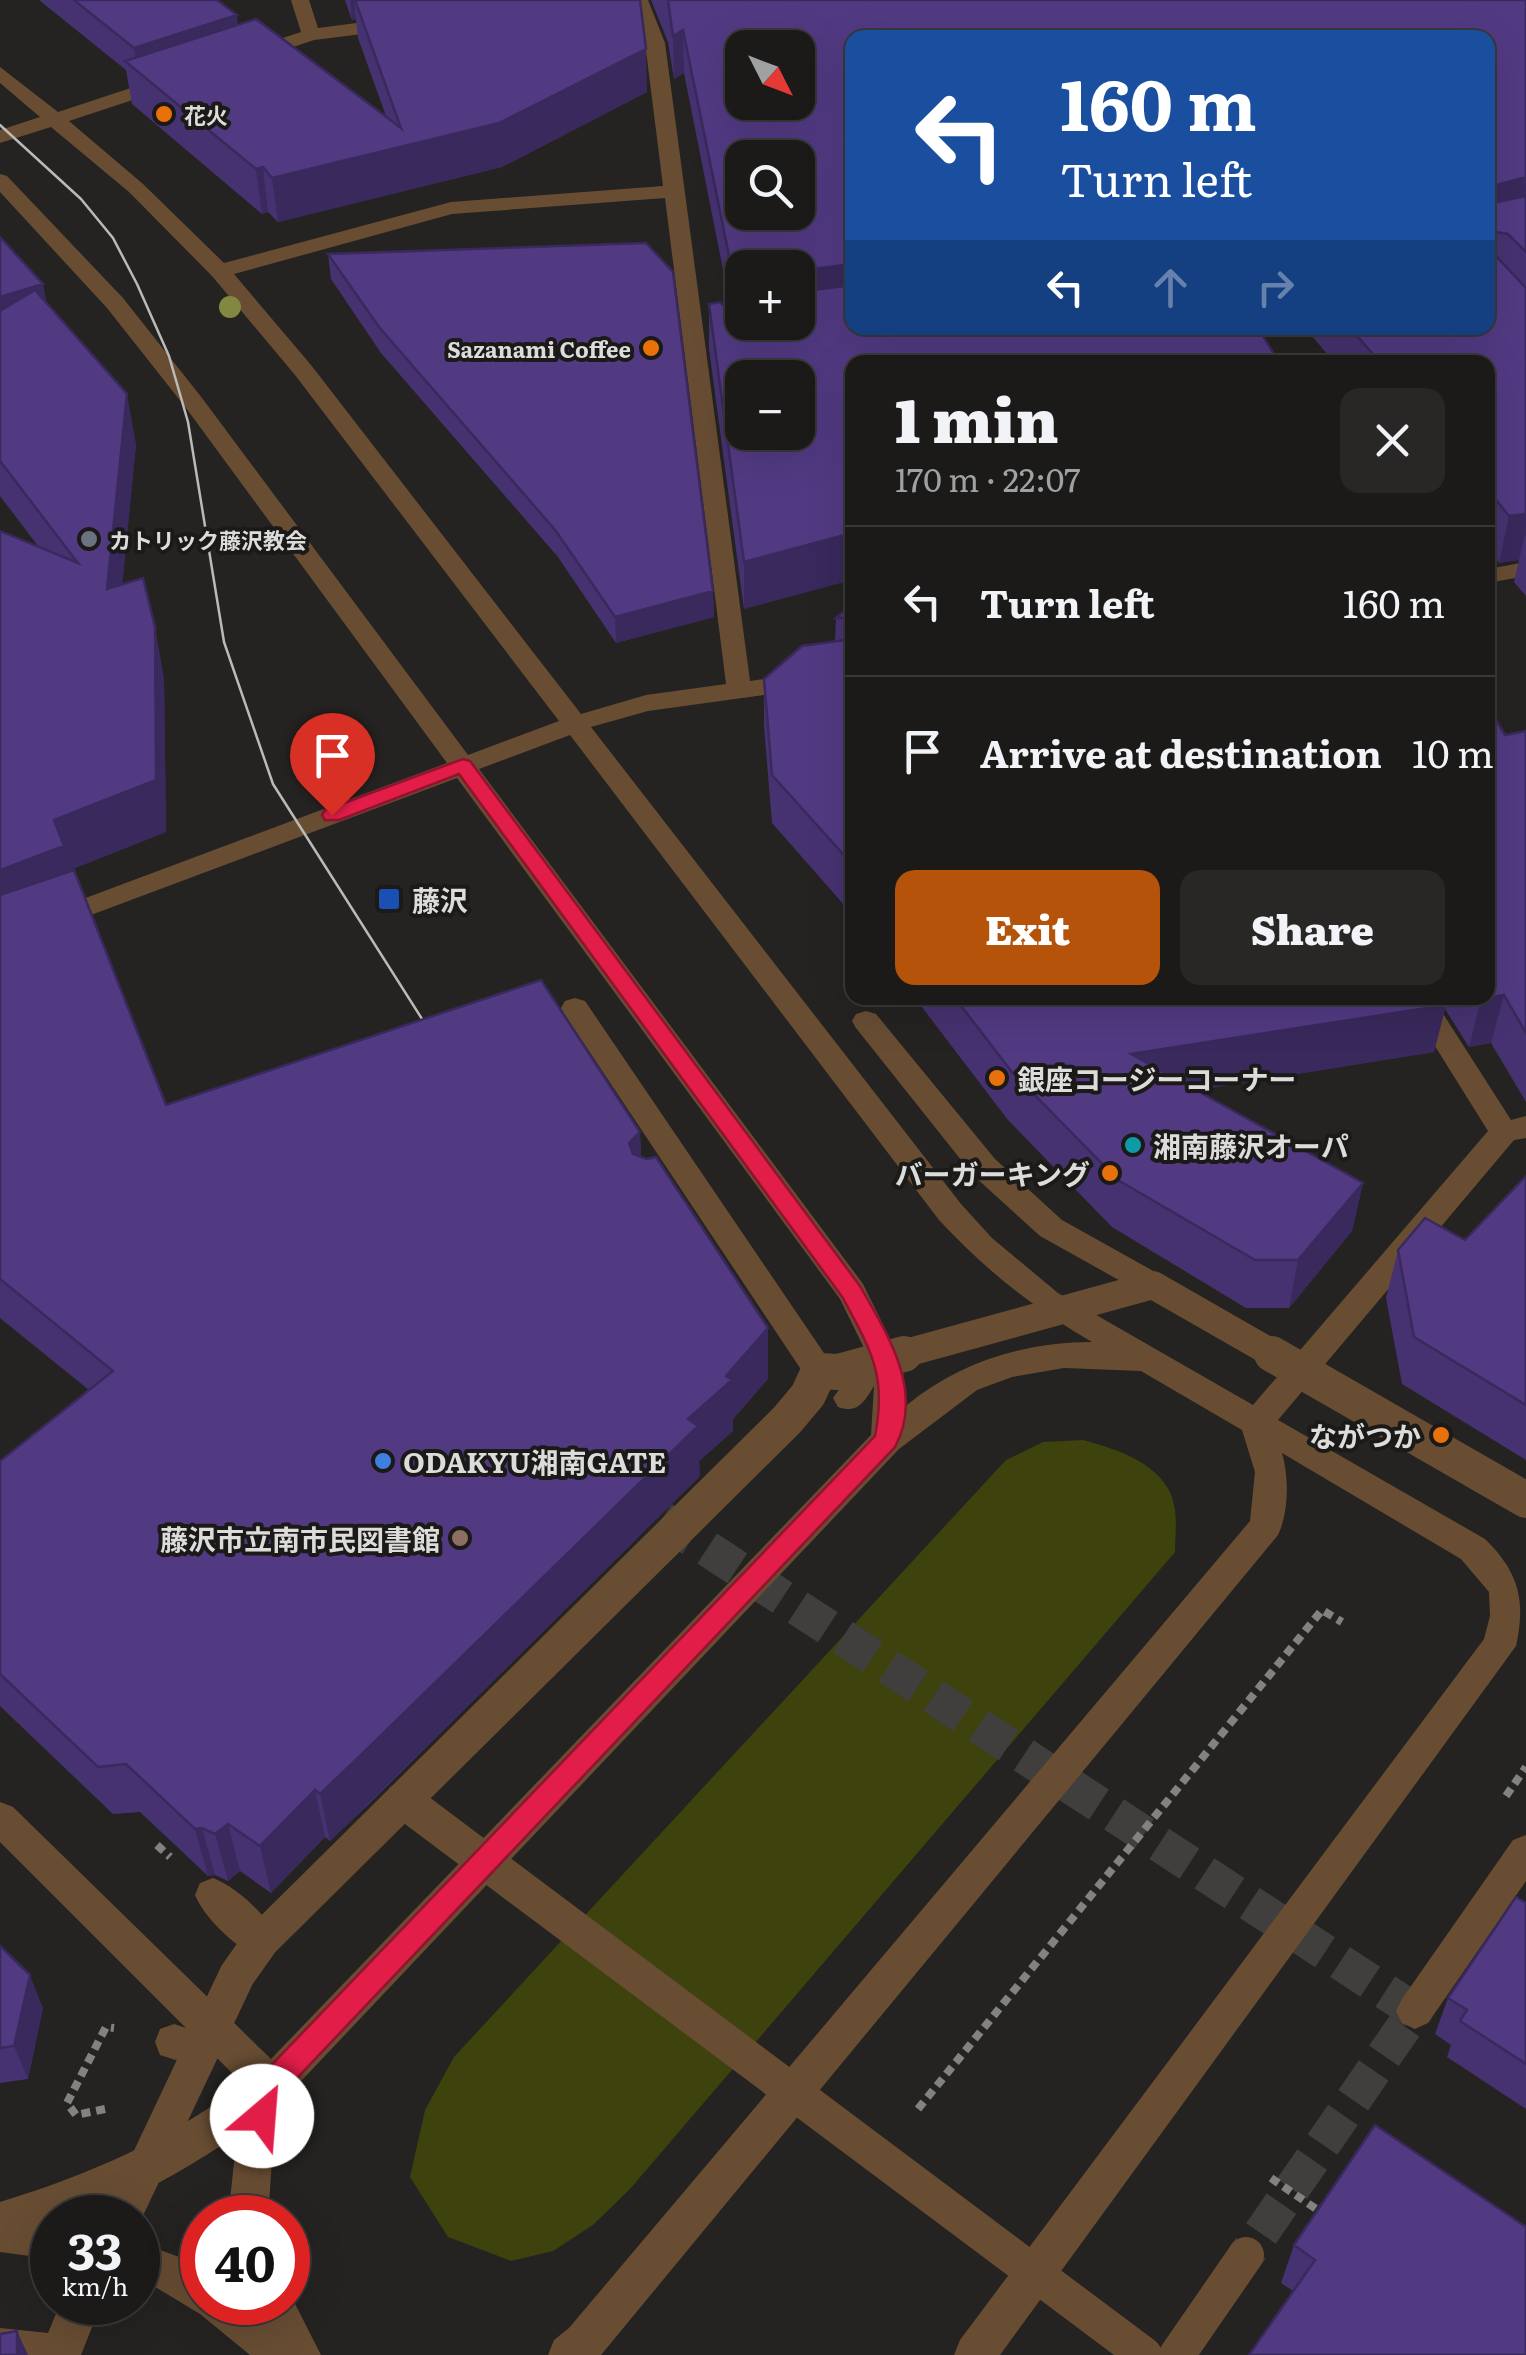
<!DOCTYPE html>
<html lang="en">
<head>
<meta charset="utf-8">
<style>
	body { margin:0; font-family:Literata,"Noto Sans JP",serif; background:#282726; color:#f1f3f6; height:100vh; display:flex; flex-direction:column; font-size:38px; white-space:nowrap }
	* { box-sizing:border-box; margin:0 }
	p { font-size:32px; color:#a0a1a2 }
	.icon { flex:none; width:55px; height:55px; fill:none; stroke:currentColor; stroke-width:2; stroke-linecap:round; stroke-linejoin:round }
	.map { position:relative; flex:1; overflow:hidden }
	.details { position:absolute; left:845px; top:355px; width:650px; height:650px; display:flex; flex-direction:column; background:#1b1a19; border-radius:20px; box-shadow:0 10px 40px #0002,0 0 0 2px #393838 }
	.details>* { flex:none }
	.guide { position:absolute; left:845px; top:30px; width:650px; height:305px; border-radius:20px; box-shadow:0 10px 40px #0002,0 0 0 2px #393838; background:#1a4fa0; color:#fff; overflow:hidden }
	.needle { width:65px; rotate:132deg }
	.tools { position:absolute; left:725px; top:30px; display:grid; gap:20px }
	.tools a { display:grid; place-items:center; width:90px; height:90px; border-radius:20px; background:#1b1a19; box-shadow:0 10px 40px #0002,0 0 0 2px #393838; font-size:50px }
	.speed { position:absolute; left:30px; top:2195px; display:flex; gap:20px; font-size:50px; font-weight:700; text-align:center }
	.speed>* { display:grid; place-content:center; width:130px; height:130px; border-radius:50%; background:#1b1a19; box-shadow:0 10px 40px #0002,0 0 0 2px #393838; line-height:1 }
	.speed small { font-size:25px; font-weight:400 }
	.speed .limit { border:15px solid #d22; background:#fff; color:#111 }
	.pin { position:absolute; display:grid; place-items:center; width:85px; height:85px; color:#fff; margin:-102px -42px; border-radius:50% 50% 50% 0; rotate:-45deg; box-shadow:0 0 10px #0007 }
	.pin .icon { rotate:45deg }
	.me { position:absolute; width:110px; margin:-55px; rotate:27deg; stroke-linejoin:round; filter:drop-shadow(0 0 8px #0008) }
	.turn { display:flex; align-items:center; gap:35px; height:210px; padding:0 50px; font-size:45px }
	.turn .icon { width:130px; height:130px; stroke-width:2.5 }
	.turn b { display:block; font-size:70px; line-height:85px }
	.lanes { display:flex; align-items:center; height:95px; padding:0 50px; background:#0003; justify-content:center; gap:50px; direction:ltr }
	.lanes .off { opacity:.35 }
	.round { display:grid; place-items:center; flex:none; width:105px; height:105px; border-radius:20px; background:#282726 }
	.overview { display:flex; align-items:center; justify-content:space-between; height:170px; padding:0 50px }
	h1 { font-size:60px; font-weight:800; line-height:75px }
	.cta { display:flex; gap:20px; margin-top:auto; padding:20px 50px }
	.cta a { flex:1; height:115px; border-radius:20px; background:#b45309; color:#fff; font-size:40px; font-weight:800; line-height:115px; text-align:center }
	.cta a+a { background:#282726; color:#f1f3f6 }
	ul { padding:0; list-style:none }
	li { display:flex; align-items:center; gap:30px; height:150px; padding:0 50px; border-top:2px solid #393838 }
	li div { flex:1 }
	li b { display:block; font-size:38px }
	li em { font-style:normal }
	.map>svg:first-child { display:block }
</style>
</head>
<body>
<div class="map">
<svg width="1526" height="2355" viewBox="0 0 1526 2355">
	<rect width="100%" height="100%" fill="#242321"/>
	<!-- green -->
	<path fill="#3e420c" d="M 1083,1440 C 1120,1450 1170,1466 1175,1510 C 1177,1523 1175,1538 1175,1552 L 630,2189 L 593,2225 L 553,2251 L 511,2261 L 448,2237 L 410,2177 L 425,2110 L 454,2057 L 1006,1460 L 1043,1442 Z"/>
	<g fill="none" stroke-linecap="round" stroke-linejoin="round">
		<!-- minor-tunnel -->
		<path stroke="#403f3d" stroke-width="36" stroke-dasharray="36 18" stroke-linecap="butt" d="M 662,1519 L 1415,2011 L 1246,2255"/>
		<!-- path -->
		<path stroke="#828280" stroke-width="8" stroke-dasharray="9 6" stroke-linecap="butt" d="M 1506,1796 L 1526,1767
			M 157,1845 L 170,1857
			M 105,2109 L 76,2115 L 67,2103 L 106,2027 L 114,2028
			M 918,2109 L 1322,1610 L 1342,1622
			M 1271,2178 L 1322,2213"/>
		<!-- minor -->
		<path fill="#684d33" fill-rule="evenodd" d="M 291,0 L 309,0 L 318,28 L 395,18 L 404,24 L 395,30 L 314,40 L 257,59 L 243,59 L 243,51 L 301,32 Z
			M 630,0 L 648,0 L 665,43 L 750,681 L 852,667 L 852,683 L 648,711 L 591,727 L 961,1204 L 992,1238 L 1058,1293 L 1253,1405 L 1488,1131 L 1405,998 L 1433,998 L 1511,1120 L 1526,1116 L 1526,1138 L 1514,1140 L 1278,1420 L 1485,1539 C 1519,1572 1526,1601 1516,1646 L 1000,2355 L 954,2355 L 960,2340 L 1484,1639 L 1490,1616 L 1489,1592 L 1461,1559 L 1282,1453 C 1289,1477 1289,1512 1278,1535 L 601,2355 L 548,2355 L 554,2340 L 569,2328 L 1250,1521 L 1255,1472 L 1242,1430 L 1141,1371 L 1064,1368 L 1012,1377 L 977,1390 L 899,1449 L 287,2096 L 273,2146 L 268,2218 L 228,2218 L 237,2135 C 191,2166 108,2218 52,2218 L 52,2259 L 0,2252 L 0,2202 C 88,2175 169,2140 243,2084 L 217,2058 L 201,2068 L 160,2055 L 155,2042 L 160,2029 L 174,2024 L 186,2028 L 0,1842 L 0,1802 L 13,1807 L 271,2059 L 871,1435 L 874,1386 C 864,1402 858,1414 838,1407 L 833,1398 L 866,1352 L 840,1299 L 457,778 L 0,949 L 0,930 L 447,763 L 186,408 L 107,308 L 0,192 L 0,174 L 7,176 L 123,298 L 202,398 L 468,755 L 559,721 L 295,375 L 212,276 L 129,192 L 51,127 L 0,143 L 0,130 L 40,117 L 0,83 L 0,67 L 58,112 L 161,78 L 175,78 L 175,86 L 69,121 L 143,184 L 224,263 L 451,202 L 663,186 L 645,43 ZM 665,198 L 726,684 L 646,695 L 581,714 L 311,365 L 234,274 L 452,214 ZM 570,735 L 939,1220 C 985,1270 1034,1308 1092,1342 C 1025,1342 959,1362 907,1405 L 902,1363 L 863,1284 L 479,769 Z
			M 1526,562 L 1526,576 L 1488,583 L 1488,569 Z
			M 575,998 L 585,1001 L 830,1362 L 835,1371 L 830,1380 L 819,1383 L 808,1380 L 565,1015 L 561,1008 L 565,1001 Z
			M 866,1011 L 876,1014 L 995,1159 L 1062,1220 L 1164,1277 L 1169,1285 L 1164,1293 L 1153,1297 L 1142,1293 L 1040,1236 L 973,1175 L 856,1028 L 852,1021 L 856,1014 Z
			M 1526,1835 L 1526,1881 L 1428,2023 L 1415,2029 L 1402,2023 L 1396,2011 L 1402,1999 L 1513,1840 Z
			M 213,1878 C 237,1887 269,1917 280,1941 L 274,1953 L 261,1958 C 237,1949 205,1919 195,1895 L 200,1883 Z
			M 138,2242 L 182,2258 L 202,2271 L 202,2302 L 249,2302 L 253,2306 L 252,2302 L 288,2302 L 288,2290 L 321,2355 L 250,2355 L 200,2314 L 157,2288 L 138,2282 Z
			M 61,2302 L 102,2302 L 81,2355 L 0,2355 L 0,2328 L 48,2333 Z"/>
		<!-- tram -->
		<path stroke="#babab8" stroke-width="2.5" d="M 0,125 L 81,199 L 113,238 L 137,284 L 169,356 L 188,422 L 224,642 L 273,784 L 436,1041"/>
		<!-- minor-bridge-far1 -->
		<path stroke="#684d33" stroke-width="28" d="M 895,1356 L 1153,1285 L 1277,1356"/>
		<!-- minor-bridge -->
		<path stroke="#684d33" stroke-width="36" d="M 1272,1354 L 1526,1500
			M 403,1800 L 1144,2355
			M 122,2218 L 237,1975 L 261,1941 L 787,1420 L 808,1395 L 819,1371 L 838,1372 L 904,1354
			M 1177,2355 L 1246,2255"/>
	</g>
	<!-- trees -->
	<circle fill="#828741" cx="230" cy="307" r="11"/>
	<!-- wall -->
	<path fill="#473271" d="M 39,0 L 217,0 L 238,25 L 386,116 L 358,38 L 356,19 L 352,20 L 345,0 L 640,0 L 647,92 L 502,167 L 278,222 L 268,212 L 262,214 L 132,104 L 126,70 Z
		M 651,0 L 1526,0 L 1526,596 L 1514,582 L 1519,560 L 1499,563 L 1488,549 L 1488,362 L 1334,362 L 1305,328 L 1488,328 L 1488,38 L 852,38 L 852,328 L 744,609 L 709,349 L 709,304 L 732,315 L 684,73 L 674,79 L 668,42 Z
		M 0,237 L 43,284 L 46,303 L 136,444 L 122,584 L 164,678 L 166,832 L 70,870 L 166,1105 L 640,1132 L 641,1157 L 768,1379 L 733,1419 L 733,1431 L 699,1461 L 700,1476 L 371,1802 L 330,1841 L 325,1837 L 271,1893 L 240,1871 L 228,1881 L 215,1875 L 208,1876 L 140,1812 L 113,1814 L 0,1706 L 0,1461 L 89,1390 L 0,1318 L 0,531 L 38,546 L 0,496 Z
		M 328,254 L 713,591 L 714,617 L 616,643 L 558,557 L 381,353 L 331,279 Z
		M 852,604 L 852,914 L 772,823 L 764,726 L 764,679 L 835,641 L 836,618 Z
		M 1526,731 L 1526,1102 L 1491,1043 L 1469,1047 L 1445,1009 L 1434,1052 L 1196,1090 L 1363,1183 L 1352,1231 L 1289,1308 L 1246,1308 L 1112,1227 L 1008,1120 L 915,998 L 1488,998 L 1505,735 Z
		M 1526,1176 L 1526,1460 L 1402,1384 L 1386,1298 L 1398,1250 L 1465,1240 Z
		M 1526,1903 L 1526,2109 L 1447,2057 L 1451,2045 L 1435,2034 L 1448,1998 Z
		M 0,1946 L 43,2008 L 28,2079 L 0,2083 Z
		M 1526,2227 L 1293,2291 L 1281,2283 L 1294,2245 Z"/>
	<!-- shaded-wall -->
	<path fill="#39295c" d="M 350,0 L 354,0 L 356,19 L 352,20 Z
		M 237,15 L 241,48 L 138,72 L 134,48 Z
		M 683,30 L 684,73 L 674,79 L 673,36 Z
		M 646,49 L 647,92 L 502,167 L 278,222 L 272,178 Z
		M 263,167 L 268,212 L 262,214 L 256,169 Z
		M 1526,177 L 1526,216 L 1488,230 L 1493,186 Z
		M 852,264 L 852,309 L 798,317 L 798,271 Z
		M 742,279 L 742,322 L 738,300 L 738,325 L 734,325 L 734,280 Z
		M 43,284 L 53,336 L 0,352 L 0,297 Z
		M 127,394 L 136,444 L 117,640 L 107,589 Z
		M 1526,514 L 1526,536 L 1525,535 L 1519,560 L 1499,563 L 1509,516 Z
		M 852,533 L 852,580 L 744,609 L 744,562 Z
		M 713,591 L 714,617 L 616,643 L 615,617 Z
		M 155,627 L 164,678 L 166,832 L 70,870 L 76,898 L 0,926 L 0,870 L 54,820 Z
		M 1504,995 L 1491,1043 L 1469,1047 L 1481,999 Z
		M 1446,1005 L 1434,1052 L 1125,1102 L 1131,1054 Z
		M 640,1132 L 642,1183 L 629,1143 Z
		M 1363,1183 L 1352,1231 L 1289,1308 L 1298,1260 Z
		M 768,1328 L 768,1379 L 733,1419 L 733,1431 L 699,1461 L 700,1476 L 330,1841 L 320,1794 L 688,1419 Z
		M 315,1790 L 325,1837 L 271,1893 L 260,1846 Z
		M 228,1824 L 240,1871 L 228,1881 L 215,1834 Z
		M 202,1828 L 215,1875 L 208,1876 L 195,1829 Z
		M 30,1975 L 43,2008 L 28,2079 L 14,2046 Z
		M 17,2331 L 28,2355 L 17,2355 Z"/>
	<!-- building -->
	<path fill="#523a83" stroke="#39295c" stroke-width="2.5" fill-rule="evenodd" d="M 74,0 L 217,0 L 237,15 L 134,48 Z
		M 355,0 L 640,0 L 646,49 L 499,123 L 272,178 L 263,167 L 256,169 L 125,61 L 256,19 L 401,128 Z
		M 668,0 L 1526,0 L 1526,177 L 1493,186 L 1493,198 L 1498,202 L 1526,196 L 1526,252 L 1508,234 L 1495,232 L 1493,253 L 1526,288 L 1526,514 L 1509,516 L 1488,490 L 1488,362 L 1380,362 L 1350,328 L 1488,328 L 1488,38 L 852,38 L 852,264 L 798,271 L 798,268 L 742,268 L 742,279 L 734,280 L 683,30 L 673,36 ZM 742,48 L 798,48 L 798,102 L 742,102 ZM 742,158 L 798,158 L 798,212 L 742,212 Z
		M 0,237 L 43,284 L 0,297 Z
		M 646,243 L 673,272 L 713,591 L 615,617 L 556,531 L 379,327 L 328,254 Z
		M 852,285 L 852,328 L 1258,328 L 1279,362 L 852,362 L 852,533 L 744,562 L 709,304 L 720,302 L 744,327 L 743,322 L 798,322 L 798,292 ZM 742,378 L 798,378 L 798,432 L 742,432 Z
		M 35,290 L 127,394 L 107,589 L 143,578 L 155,627 L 156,780 L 54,820 L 64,846 L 0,870 L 0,531 L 78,563 L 0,461 L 0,311 Z
		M 742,299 L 742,322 L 738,300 Z
		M 852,604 L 852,617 L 836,618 Z
		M 852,639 L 852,864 L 772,775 L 764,679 L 802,646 Z
		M 1488,706 L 1505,735 L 1526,731 L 1526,1033 L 1504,995 L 1481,999 L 1480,998 L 1488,998 Z
		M 74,870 L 166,1105 L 541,980 L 640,1132 L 629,1143 L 633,1154 L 647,1159 L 656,1157 L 768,1328 L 726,1376 L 732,1380 L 688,1419 L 698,1426 L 362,1754 L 320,1794 L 315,1790 L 260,1846 L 228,1824 L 215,1834 L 202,1828 L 195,1829 L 126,1764 L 98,1767 L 0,1674 L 0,1461 L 113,1371 L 0,1279 L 0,895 Z
		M 955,998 L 1441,998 L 1446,1005 L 1131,1054 L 1363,1183 L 1298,1260 L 1255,1260 L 1118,1180 L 1012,1072 Z
		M 1526,1176 L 1526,1405 L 1414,1337 L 1398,1250 L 1425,1218 L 1465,1240 Z
		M 1516,1897 L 1526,1903 L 1526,2064 L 1460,2021 L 1467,2010 L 1448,1998 Z
		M 0,1946 L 30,1975 L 14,2046 L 0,2048 Z
		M 1375,2125 L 1526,2227 L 1526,2355 L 1249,2355 L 1315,2260 L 1294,2245 Z
		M 17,2331 L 17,2355 L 0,2355 L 0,2334 Z"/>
	<!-- route -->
	<path fill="#e11d48" stroke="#92132f" stroke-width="2.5" d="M 463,759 L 470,761 L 860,1286 C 887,1334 925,1391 895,1447 L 283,2093 L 272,2125 L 262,2130 L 251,2125 L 247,2116 L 261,2076 L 875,1436 C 887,1375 871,1351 843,1298 L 459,774 L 339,820 L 325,820 L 322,815 L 325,810 Z"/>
	<!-- markers -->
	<g fill="#e8710a" stroke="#1b1a18" stroke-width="4">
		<circle cx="164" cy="114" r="10"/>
		<circle cx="651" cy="348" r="10"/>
		<circle cx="997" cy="1078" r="10"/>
		<circle cx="1110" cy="1173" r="10"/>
		<circle cx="1441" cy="1435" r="10"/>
	</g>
	<circle fill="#6b7280" stroke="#1b1a18" stroke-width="4" cx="89" cy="539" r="10"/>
	<rect fill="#1a4fb4" stroke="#1b1a18" stroke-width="4" x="377" y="887" width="24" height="24" rx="5"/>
	<circle fill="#0f9aa8" stroke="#1b1a18" stroke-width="4" cx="1133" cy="1145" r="10"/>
	<circle fill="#3f7fe0" stroke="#1b1a18" stroke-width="4" cx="383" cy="1461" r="10"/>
	<circle fill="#8d6e63" stroke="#1b1a18" stroke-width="4" cx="460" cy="1538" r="10"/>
	<g text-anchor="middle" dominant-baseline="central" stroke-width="8" stroke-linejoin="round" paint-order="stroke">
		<!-- far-poi labels -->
		<g font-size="22" font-weight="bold" fill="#dcdcda" stroke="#1b1a18" text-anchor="start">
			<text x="184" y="114">花火</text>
			<text x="631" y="348" text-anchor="end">Sazanami Coffee</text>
			<text x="109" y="539">カトリック藤沢教会</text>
		</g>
		<!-- poi labels -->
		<g font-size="28" font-weight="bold" fill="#dcdcda" stroke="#1b1a18" text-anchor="start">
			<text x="412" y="899">藤沢</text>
			<text x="1017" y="1078">銀座コージーコーナー</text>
			<text x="1153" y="1145">湘南藤沢オーパ</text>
			<text x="1090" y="1173" text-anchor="end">バーガーキング</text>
			<text x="1421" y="1435" text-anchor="end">ながつか</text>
			<text x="403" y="1461">ODAKYU湘南GATE</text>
			<text x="440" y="1538" text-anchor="end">藤沢市立南市民図書館</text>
		</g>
	</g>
</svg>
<div class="tools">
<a><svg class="needle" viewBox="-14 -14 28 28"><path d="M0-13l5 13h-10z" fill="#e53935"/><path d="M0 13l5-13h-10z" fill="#a0a1a2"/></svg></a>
<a><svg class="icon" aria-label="search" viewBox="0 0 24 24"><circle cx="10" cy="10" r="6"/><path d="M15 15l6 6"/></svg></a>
<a>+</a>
<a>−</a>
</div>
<div class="speed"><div>33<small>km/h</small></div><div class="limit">40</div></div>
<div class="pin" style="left:332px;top:815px;background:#d93025"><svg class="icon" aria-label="arrive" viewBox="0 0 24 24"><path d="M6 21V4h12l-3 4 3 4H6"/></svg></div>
<svg class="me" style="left:262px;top:2116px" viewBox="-20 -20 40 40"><circle r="19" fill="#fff"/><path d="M0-13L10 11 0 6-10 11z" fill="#e11d48"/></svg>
<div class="guide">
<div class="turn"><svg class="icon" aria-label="left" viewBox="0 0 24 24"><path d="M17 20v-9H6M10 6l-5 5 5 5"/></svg><div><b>160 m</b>Turn left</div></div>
<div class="lanes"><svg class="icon" aria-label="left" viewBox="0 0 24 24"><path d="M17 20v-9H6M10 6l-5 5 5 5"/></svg><svg class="icon off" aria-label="ahead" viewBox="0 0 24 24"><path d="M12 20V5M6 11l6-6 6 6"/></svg><svg class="icon off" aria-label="right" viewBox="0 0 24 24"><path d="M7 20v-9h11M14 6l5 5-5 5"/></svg></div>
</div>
<section class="details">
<div class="overview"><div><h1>1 min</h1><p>170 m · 22:07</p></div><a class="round"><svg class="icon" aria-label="close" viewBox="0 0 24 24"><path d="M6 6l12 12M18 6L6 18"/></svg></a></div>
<ul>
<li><svg class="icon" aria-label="left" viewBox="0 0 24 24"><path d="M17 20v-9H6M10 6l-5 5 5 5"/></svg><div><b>Turn left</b></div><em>160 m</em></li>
<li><svg class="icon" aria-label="arrive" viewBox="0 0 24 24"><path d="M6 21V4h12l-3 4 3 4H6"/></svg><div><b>Arrive at destination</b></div><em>10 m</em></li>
</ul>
<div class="cta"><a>Exit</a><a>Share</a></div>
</section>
</div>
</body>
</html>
